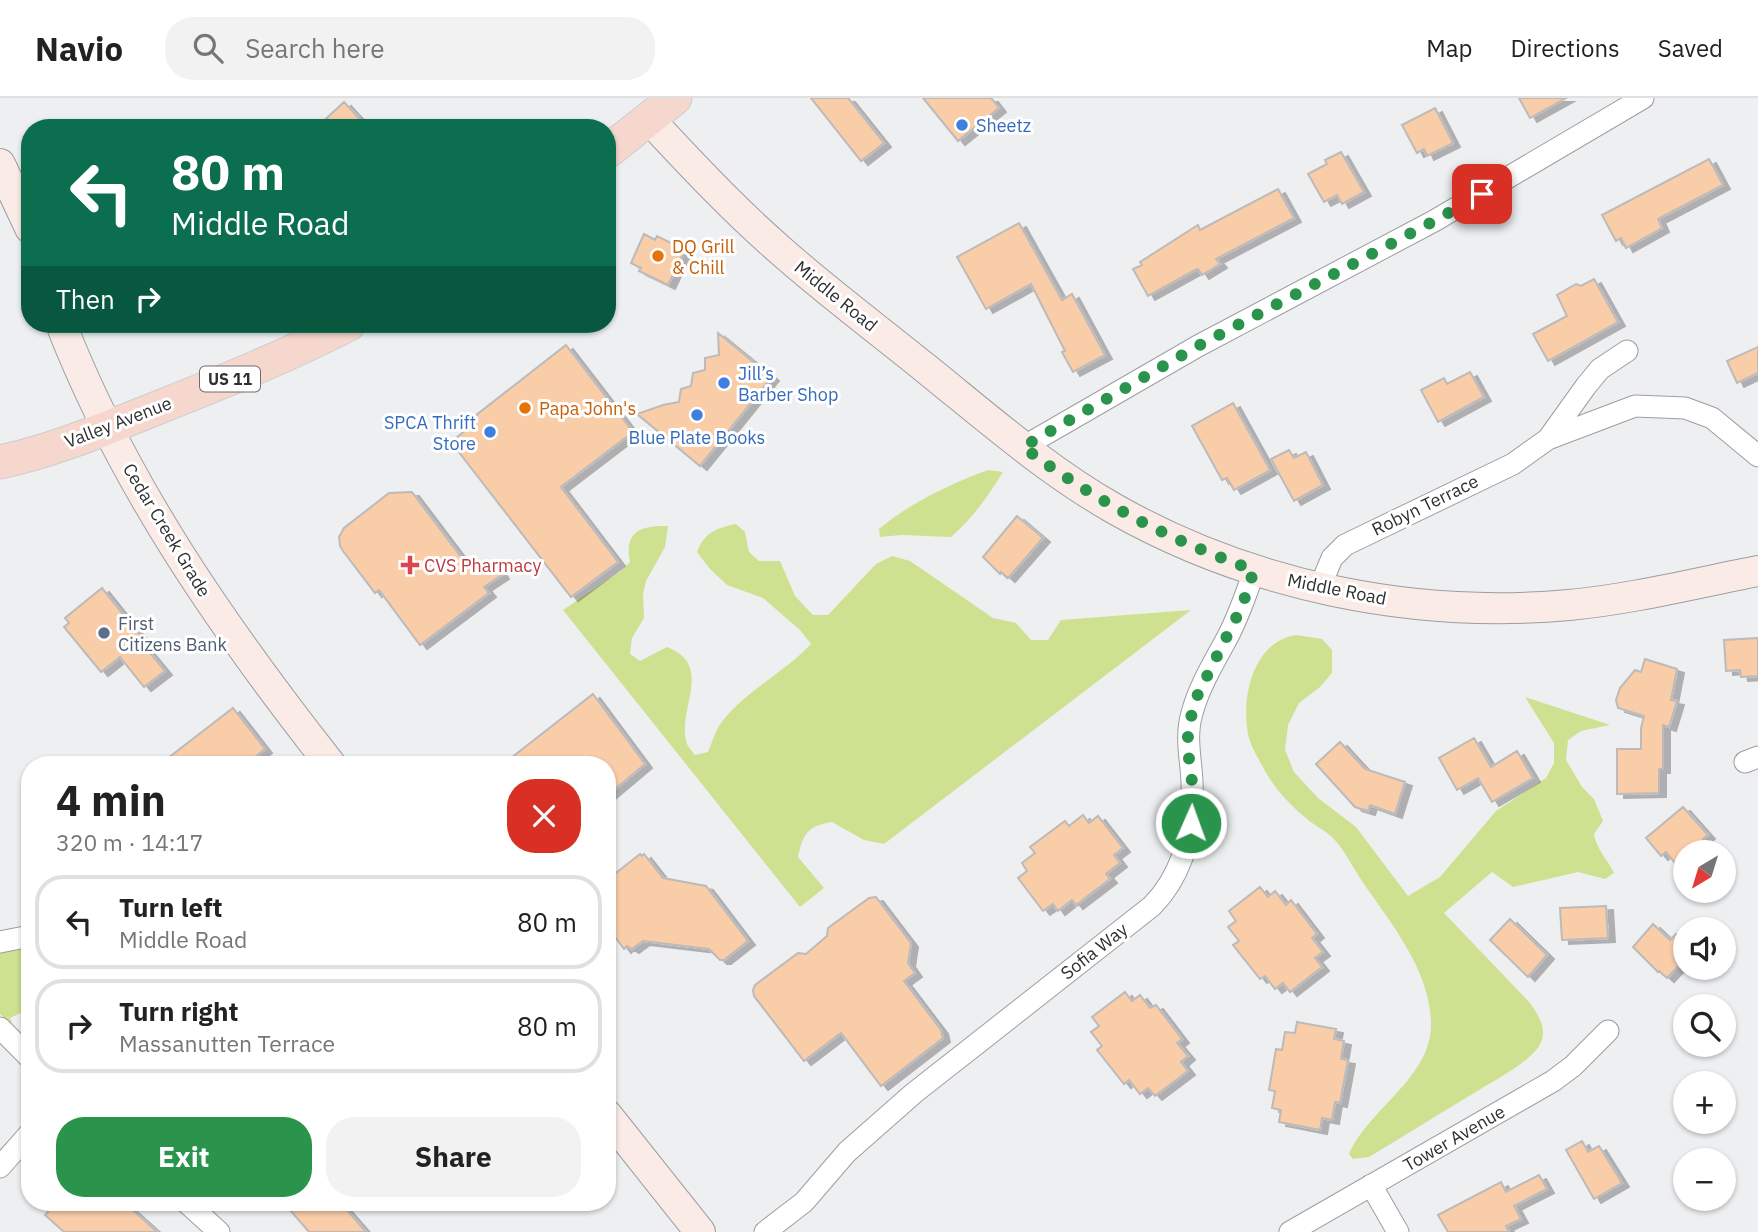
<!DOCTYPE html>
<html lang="en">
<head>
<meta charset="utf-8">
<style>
	body { margin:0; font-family:"IBM Plex Sans",sans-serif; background:#f2f2f2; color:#222; height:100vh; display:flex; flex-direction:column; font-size:26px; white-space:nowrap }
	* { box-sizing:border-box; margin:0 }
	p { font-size:23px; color:#767676 }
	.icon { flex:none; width:38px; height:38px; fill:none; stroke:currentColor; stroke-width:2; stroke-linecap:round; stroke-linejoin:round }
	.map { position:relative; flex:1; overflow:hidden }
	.details { position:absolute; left:21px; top:658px; width:595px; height:455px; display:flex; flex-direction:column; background:#fff; border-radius:28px; box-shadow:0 2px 5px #0004 }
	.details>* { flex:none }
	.top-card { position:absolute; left:21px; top:21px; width:595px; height:214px; border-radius:28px; box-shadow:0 2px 5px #0004; background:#0b6e4f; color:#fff; overflow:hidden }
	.needle { width:46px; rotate:218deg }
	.buttons { position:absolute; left:1673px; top:742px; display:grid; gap:14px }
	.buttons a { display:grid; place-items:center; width:63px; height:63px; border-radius:50%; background:#fff; box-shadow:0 2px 5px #0004; font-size:35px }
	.pin { position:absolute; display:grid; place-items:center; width:60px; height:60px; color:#fff; margin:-30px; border-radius:14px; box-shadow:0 4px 10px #0006 }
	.me { position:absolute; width:77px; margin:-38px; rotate:2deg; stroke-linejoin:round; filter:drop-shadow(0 0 5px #0008) }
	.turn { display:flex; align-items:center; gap:24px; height:147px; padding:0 35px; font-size:32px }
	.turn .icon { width:91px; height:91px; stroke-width:2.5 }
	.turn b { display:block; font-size:49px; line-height:60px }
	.then { display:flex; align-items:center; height:66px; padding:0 35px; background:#0003; gap:14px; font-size:26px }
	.round { display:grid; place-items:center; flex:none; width:74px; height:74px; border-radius:28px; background:#f2f2f2 }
	.headline { display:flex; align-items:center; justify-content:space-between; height:119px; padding:0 35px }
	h1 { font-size:42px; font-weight:700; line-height:52px }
	.action { display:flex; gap:14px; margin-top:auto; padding:14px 35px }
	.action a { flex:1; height:80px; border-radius:28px; background:#2a944c; color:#fff; font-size:28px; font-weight:700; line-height:80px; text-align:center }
	.action a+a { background:#f2f2f2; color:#222 }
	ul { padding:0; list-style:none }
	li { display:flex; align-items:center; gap:21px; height:94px; margin:0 14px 10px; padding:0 21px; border:4px solid #e0e0e0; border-radius:28px }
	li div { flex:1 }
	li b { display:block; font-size:26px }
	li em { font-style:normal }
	header { display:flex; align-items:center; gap:42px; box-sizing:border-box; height:98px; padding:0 35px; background:#fff; border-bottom:2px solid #e0e0e0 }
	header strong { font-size:33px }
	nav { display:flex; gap:38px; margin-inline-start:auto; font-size:24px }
	.search { width:490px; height:63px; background:#f2f2f2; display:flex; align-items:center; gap:18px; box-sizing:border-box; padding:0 24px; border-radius:28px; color:#767676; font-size:26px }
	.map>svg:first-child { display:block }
</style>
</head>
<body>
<header>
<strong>Navio</strong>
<div class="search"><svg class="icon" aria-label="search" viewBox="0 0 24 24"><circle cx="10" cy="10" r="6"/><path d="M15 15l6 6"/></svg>Search here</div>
<nav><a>Map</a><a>Directions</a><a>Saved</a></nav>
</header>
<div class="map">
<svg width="1758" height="1134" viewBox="0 0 1758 1134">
	<defs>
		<filter id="shadow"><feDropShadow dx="7" dy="4" stdDeviation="0" flood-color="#0004"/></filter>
	</defs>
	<rect width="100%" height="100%" fill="#eeeff1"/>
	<!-- green -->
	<path fill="#cde190" d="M 988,372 L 1003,374 C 988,398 973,420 951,439 L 902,437 L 880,439 L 879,431 C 910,405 950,386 988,372 Z
		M 736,426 L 745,434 L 749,454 L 759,463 L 780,463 L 795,498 L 813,517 L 828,517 L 876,466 L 892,458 L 910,463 L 993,520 L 1016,525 L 1031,542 L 1048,542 L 1061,522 L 1191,512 L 884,746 L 864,742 L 832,724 C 807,728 803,736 798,759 L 824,790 L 800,809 L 563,512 L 621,473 L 630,464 C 624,434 640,427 668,428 L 665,449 L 646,483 L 643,496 L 644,520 L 632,540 L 630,556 L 640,563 L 667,549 C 714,567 678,610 686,643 C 687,648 692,653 695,657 L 708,654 C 712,645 715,633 721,625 C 745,593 784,575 811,546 L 800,532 L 763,500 L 727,487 L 710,471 L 697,454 C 704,435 716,430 736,426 Z
		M 1296,537 L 1322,541 L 1332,552 L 1332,575 L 1320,589 L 1299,605 L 1288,627 L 1285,652 L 1294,674 L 1318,700 L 1356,729 L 1408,798 L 1440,779 L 1496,713 L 1546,680 L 1554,665 L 1554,645 L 1525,599 L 1610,627 L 1581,633 L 1568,642 L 1566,662 L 1582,689 L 1594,701 L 1603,723 L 1594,736 C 1596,751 1608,762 1614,775 L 1605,781 L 1578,774 L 1513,789 L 1492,774 L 1444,815 L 1529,904 C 1538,916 1549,932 1539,948 C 1528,965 1497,981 1479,992 C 1442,1014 1406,1037 1369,1059 L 1353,1061 L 1349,1056 C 1369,1010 1433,979 1431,924 C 1429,870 1391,826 1362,783 C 1353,770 1344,751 1333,740 C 1325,732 1315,728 1307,721 C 1291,708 1275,691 1265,673 C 1260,663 1252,651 1249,640 C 1240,602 1252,544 1296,537 Z
		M 30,848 L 30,902 L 25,913 L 10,920 L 12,925 L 9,925 L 0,916 L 0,853 Z"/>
	<!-- building -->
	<path fill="#facda9" stroke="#bdbab9" stroke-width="2" filter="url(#shadow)" d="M 811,0 L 848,0 L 884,45 L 861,63 Z
		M 923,0 L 991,0 L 999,10 L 958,43 Z
		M 1519,0 L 1566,0 L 1530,20 Z
		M 344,4 L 368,30 L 316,30 Z
		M 1435,10 L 1453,45 L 1427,58 L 1424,51 L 1417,55 L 1402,27 Z
		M 1341,54 L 1364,94 L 1342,106 L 1337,97 L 1324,104 L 1308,76 L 1327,66 L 1325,62 Z
		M 1709,61 L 1723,87 L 1658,121 L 1662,130 L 1626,150 L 1621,140 L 1616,143 L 1602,117 Z
		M 1278,91 L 1294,120 L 1216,161 L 1220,166 L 1202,177 L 1198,171 L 1195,172 L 1148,198 L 1133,171 L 1142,167 L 1140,164 L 1198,127 L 1200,132 Z
		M 1019,125 L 1062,202 L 1072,196 L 1105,257 L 1073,274 L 1062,254 L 1065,253 L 1031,186 L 986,211 L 957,159 Z
		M 644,136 L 655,142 L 657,138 L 685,152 L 668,187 L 639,173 L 641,170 L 631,165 Z
		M 1594,181 L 1618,224 L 1548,263 L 1533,236 L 1567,218 L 1557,197 L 1576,186 L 1581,188 Z
		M 718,235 L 772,279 L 700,368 L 637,316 L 663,307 L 679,304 L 681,291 L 691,288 L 693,275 L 705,272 L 705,260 L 719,257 Z
		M 566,247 L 633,334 L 561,389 L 618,464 L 571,499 L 451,344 L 466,332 L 462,328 Z
		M 1758,249 L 1758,275 L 1737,285 L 1727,263 Z
		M 1470,274 L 1484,299 L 1438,324 L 1421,292 L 1444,280 L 1447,286 Z
		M 1233,305 L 1270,372 L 1234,392 L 1227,380 L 1222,382 L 1192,328 Z
		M 1289,352 L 1294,360 L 1306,354 L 1323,387 L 1294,403 L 1271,361 Z
		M 412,394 L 474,476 L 492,463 L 502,477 L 484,489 L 489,495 L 420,547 L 379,492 L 375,495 L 343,453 L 340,448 L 339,439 L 344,430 L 389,395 Z
		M 1017,418 L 1043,440 L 1008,480 L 1001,474 L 1000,476 L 983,459 Z
		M 102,490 L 143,541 L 140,543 L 165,573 L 144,589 L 120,559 L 101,574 L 64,529 L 69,525 L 65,520 Z
		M 1758,540 L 1758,578 L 1741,579 L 1740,572 L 1726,573 L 1724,542 Z
		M 1645,561 L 1677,571 L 1671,602 L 1677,603 L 1669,629 L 1663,627 L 1663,671 L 1659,671 L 1659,695 L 1617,696 L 1617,651 L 1641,651 L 1641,630 L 1644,618 L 1618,610 L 1616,602 L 1620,590 L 1635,572 L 1641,574 Z
		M 593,596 L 645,666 L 607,698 L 607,667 L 502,667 Z
		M 233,610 L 265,651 L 245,667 L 159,667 Z
		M 1474,640 L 1491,669 L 1517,653 L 1533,680 L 1492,704 L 1478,680 L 1457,692 L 1439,660 Z
		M 1340,644 L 1365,671 L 1405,684 L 1395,716 L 1370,707 L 1368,713 L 1355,709 L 1316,666 Z
		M 1683,709 L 1708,737 L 1703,741 L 1714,754 L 1685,754 L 1675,765 L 1666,754 L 1661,758 L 1646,740 Z
		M 1083,717 L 1089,725 L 1098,718 L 1123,750 L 1114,757 L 1120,765 L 1106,776 L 1110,781 L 1076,807 L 1072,802 L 1058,813 L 1053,806 L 1043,813 L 1018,780 L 1027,773 L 1022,765 L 1035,755 L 1030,749 L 1065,723 L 1069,728 Z
		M 640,756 L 642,758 L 644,756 L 663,780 L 706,788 L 748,843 L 724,862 L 720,862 L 709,851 L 643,843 L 632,851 L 627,848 L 624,851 L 607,828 L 607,782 Z
		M 1260,789 L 1268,799 L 1275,793 L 1286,807 L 1291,802 L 1317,836 L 1312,840 L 1323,854 L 1315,860 L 1322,869 L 1290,894 L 1283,885 L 1275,891 L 1265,878 L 1260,881 L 1233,847 L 1239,843 L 1228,829 L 1236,823 L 1229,813 Z
		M 876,799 L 911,845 L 908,865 L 915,875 L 904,883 L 941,932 L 943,940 L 881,988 L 841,935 L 804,963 L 754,898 L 753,892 L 755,887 L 798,855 L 806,856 L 827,838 L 828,830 L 869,800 Z
		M 1606,808 L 1608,840 L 1562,842 L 1560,810 Z
		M 1510,821 L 1547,857 L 1528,879 L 1490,842 Z
		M 1653,826 L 1670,842 L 1676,836 L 1685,844 L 1685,861 L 1667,880 L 1659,873 L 1658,874 L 1633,849 Z
		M 1125,894 L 1132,903 L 1140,897 L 1150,910 L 1156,907 L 1182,941 L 1177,945 L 1188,958 L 1181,964 L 1188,973 L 1155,998 L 1148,990 L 1140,996 L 1129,982 L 1124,986 L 1097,952 L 1102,948 L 1091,934 L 1099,928 L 1092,919 Z
		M 1297,924 L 1336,931 L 1334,941 L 1344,943 L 1341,961 L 1348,962 L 1340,1005 L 1335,1004 L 1332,1022 L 1322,1020 L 1320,1032 L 1279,1024 L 1281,1012 L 1272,1010 L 1275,993 L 1269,992 L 1276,951 L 1282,952 L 1285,934 L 1295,935 Z
		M 1582,1043 L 1588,1054 L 1599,1048 L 1622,1085 L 1594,1101 L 1566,1052 Z
		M 1539,1077 L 1547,1091 L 1514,1108 L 1521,1121 L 1506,1128 L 1509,1134 L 1448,1134 L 1438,1117 L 1501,1084 L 1506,1094 Z
		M 57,1104 L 124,1104 L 157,1134 L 64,1134 L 45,1117 Z
		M 283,1104 L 340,1104 L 366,1134 L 309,1134 Z"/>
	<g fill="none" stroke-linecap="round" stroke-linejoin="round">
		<!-- minor casing -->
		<g stroke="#9d9ea1" stroke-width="23">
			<path id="minor" d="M 1548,341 L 1635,308 L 1685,310 L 1712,320 L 1758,358
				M 1023,349 L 1198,248 L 1434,123 L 1643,0
				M 1320,489 L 1332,460 L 1345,447 L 1513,366 L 1548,341 L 1586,288 L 1600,271 L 1627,253
				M 1745,664 L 1758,659
				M 0,844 L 30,838
				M 0,930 L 30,960
				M 0,1069 L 30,1035
				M 1371,1087 L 1398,1134
				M 186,1104 L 219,1134
				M 765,1134 L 804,1104 L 847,1054 L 914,995 L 1152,808 C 1184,775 1194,730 1192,684 C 1191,660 1185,639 1192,615 C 1199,589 1213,566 1226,542 C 1238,520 1246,497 1254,473
				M 1290,1134 L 1553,983 L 1573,968 L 1608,933"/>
		</g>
		<!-- secondary casing -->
		<g stroke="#9d9ea1" stroke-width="32">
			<path id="secondary" d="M 649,21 C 691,66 733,111 780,152 C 826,193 876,230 924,269 C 985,318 1045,371 1113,410 C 1250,488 1413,521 1569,507 C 1633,501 1696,485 1758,473
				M 0,66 L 30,130
				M 61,226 C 124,388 224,531 331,667
				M 607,1017 L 700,1134"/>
		</g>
		<!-- primary casing -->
		<g stroke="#cdcdcd" stroke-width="35">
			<path id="primary" d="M 607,54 L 675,0
				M 0,364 C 56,352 109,329 162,308 C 225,283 289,257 349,226"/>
		</g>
		<!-- minor -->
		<use href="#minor" stroke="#fff" stroke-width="21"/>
		<!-- secondary -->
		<use href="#secondary" stroke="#faebe6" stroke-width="30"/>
		<!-- primary -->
		<use href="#primary" stroke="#f5d7ce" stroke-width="33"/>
	</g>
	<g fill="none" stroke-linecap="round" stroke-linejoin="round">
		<!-- route -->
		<path stroke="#2a944c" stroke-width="12" stroke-dasharray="0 21.6" d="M 1191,725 L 1192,684 L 1187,645 L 1191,619 L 1198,596 L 1242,508 L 1254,472 C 1165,440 1099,405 1023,349 L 1198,248 L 1434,123 L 1482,96"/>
	</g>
	<!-- markers -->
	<g fill="#3f7fe0" stroke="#fff" stroke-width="2.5">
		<circle cx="962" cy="27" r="7"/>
		<circle cx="724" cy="285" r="7"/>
		<circle cx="697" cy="317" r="7"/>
		<circle cx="490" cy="334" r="7"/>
	</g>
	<g fill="#e8710a" stroke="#fff" stroke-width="2.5">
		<circle cx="658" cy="158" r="7"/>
		<circle cx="525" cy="310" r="7"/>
	</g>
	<path fill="#e0444e" stroke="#fff" stroke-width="2.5" d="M406.5 456.5h7v7h7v7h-7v7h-7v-7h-7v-7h7z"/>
	<circle fill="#5c6f8a" stroke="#fff" stroke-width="2.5" cx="104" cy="535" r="7"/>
	<g text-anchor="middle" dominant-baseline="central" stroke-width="6" stroke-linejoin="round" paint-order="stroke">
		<!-- shield labels -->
		<rect fill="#fff" stroke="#6d6d6e" stroke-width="2" x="200" y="268.5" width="60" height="25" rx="5"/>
		<g font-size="16" font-weight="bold" fill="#2e2f30">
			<text x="230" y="281">US 11</text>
		</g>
		<!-- shop labels -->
		<g font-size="18" fill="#366cbe" stroke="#fff" text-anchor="start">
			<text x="976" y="27">Sheetz</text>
			<text x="738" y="275">Jill’s<tspan x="738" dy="21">Barber Shop</tspan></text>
			<text x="476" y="324" text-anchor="end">SPCA Thrift<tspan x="476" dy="21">Store</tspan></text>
			<text x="697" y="339" text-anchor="middle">Blue Plate Books</text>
		</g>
		<!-- food labels -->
		<g font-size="18" fill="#c56008" stroke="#fff" text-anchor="start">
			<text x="672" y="148">DQ Grill<tspan x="672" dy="21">&amp; Chill</tspan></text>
			<text x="539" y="310">Papa John's</text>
		</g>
		<!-- street labels -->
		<g font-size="18" fill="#2e2f30" stroke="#fff">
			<text transform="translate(836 198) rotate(39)">Middle Road</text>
			<text transform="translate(118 324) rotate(-21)">Valley Avenue</text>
			<text transform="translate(1425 407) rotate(-26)">Robyn Terrace</text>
			<text transform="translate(167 432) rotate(59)">Cedar Creek Grade</text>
			<text transform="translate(1337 491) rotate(11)">Middle Road</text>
			<text transform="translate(1094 853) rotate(-38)">Sofia Way</text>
			<text transform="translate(1454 1040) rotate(-30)">Tower Avenue</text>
		</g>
		<!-- health labels -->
		<g font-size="18" fill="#be3a42" stroke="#fff" text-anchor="start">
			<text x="424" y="467">CVS Pharmacy</text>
		</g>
		<!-- service labels -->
		<g font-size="18" fill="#4e5e75" stroke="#fff" text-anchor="start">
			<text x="118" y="525">First<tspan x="118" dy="21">Citizens Bank</tspan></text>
		</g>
	</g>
</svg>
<div class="buttons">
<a><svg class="needle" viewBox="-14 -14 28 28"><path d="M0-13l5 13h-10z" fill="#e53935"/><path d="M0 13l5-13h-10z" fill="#767676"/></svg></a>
<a><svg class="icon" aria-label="sound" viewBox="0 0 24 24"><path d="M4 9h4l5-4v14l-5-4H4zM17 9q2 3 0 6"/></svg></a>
<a><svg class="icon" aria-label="search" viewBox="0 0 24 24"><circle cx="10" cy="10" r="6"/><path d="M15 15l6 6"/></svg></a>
<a>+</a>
<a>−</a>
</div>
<div class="pin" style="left:1482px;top:96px;background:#d93025"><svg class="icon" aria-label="arrive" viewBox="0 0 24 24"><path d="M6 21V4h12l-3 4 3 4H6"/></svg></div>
<svg class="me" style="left:1191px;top:725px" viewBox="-20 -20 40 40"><circle r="17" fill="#2a944c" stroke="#fff" stroke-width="3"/><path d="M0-11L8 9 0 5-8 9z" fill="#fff"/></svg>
<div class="top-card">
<div class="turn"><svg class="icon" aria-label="left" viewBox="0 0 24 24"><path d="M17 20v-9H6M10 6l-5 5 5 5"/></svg><div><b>80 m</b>Middle Road</div></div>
<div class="then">Then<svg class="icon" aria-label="right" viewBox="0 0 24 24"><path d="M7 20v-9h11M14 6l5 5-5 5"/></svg></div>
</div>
<section class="details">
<div class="headline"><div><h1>4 min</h1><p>320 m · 14:17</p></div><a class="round" style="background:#d93025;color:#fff"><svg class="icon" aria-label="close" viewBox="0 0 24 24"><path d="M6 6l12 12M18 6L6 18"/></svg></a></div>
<ul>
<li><svg class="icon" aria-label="left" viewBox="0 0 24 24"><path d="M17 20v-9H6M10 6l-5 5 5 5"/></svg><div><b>Turn left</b><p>Middle Road</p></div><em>80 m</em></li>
<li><svg class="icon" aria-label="right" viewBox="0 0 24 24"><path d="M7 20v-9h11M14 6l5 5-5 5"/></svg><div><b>Turn right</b><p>Massanutten Terrace</p></div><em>80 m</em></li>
</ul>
<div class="action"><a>Exit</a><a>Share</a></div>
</section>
</div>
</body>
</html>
